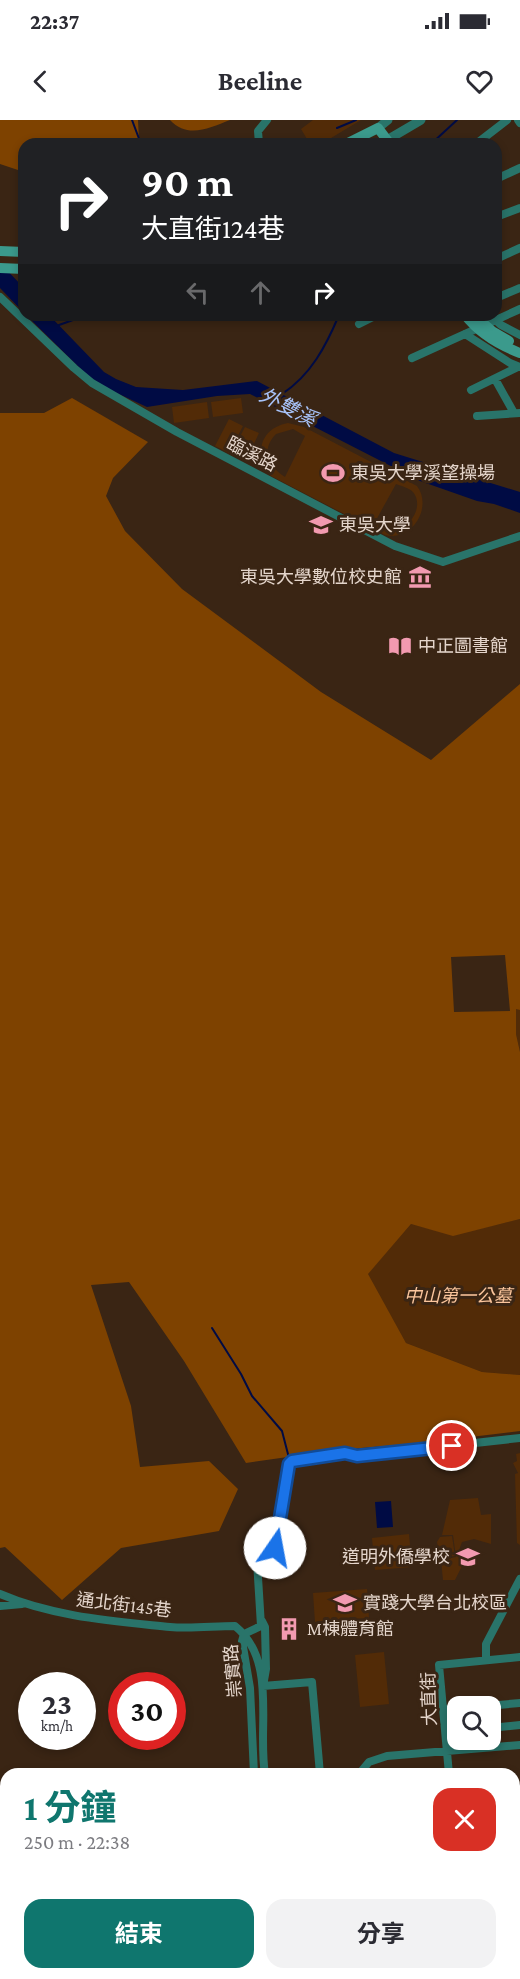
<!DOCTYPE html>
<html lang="zh-TW">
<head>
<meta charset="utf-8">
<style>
	body { margin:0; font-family:"Crimson Pro","Noto Sans TC",serif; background:#f2f2f3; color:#2b2b33; height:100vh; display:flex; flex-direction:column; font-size:22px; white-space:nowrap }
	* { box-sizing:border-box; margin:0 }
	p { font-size:20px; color:#7c7c81 }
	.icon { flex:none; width:33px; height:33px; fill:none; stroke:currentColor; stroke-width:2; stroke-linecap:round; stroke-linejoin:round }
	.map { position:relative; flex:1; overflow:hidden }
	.panel { position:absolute; left:0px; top:1648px; width:520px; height:212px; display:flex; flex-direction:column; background:#fff; border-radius:18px 18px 0 0; box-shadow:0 3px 9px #0003 }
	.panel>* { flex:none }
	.top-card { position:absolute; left:18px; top:18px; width:484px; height:183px; border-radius:18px; box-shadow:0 3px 9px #0003; background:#202124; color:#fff; overflow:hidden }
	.tools { position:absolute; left:447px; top:1576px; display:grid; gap:12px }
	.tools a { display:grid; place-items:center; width:54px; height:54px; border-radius:12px; background:#fff; box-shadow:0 3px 9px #0003; font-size:30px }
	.speed { position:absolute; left:18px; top:1552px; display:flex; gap:12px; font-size:30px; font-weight:700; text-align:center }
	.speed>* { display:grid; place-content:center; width:78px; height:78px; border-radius:50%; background:#fff; box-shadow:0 3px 9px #0003; line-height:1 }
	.speed small { font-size:15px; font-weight:400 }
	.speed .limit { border:9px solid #d22; background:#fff; color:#111 }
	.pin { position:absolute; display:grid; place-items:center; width:51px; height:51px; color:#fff; margin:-26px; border:3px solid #fff; border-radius:50%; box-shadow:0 2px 6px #0007 }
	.me { position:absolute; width:66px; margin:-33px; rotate:12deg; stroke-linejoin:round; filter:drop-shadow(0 0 4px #0008) }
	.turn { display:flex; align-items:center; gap:21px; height:126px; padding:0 24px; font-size:27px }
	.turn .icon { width:78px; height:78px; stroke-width:2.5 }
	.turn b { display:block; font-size:42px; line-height:51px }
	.lanes { display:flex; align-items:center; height:57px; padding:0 24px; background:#0003; justify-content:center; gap:30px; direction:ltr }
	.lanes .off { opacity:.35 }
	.round { display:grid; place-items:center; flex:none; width:63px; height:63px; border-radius:18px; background:#f2f2f3 }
	.overview { display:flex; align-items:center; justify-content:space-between; height:102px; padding:0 24px }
	h1 { font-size:36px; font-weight:700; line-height:45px; color:#0f766e }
	.action { display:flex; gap:12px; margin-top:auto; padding:12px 24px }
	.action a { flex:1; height:69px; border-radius:18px; background:#0f766e; color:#fff; font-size:24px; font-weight:700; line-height:69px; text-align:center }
	.action a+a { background:#f2f2f3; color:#2b2b33 }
	.status { display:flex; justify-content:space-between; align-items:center; height:42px; padding:0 30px; background:#fff; direction:ltr }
	.status svg { height:16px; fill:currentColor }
	header { display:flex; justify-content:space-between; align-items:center; height:78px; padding:0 24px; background:#fff; font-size:27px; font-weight:700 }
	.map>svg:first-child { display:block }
</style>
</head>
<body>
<div class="status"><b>22:37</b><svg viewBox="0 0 49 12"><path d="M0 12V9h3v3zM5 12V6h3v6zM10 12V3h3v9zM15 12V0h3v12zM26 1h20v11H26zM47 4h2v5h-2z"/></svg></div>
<header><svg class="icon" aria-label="back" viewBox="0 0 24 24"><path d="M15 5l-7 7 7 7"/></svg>Beeline<svg class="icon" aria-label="heart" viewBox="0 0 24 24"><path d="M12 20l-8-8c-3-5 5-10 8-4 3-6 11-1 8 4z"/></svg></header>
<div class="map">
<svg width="520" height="1859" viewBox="0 0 520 1859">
	<rect width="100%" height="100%" fill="#3a2514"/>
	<!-- green -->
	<path fill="#522b07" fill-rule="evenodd" d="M 313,0 L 361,0 L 321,24 L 310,24 L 301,9 Z
		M 241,278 L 243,293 L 213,297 L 211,282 Z
		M 207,282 L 209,298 L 174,303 L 172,287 Z
		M 229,299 L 243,306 L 229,333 L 215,326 Z
		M 288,303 L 304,307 L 417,366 C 433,387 412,422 385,415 L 271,356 C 253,335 260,308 288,303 ZM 293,309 L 305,316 L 285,357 C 269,347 260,330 276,314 ZM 396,364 C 401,366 409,368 413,372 C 425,387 409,410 392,410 C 386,410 380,405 375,402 Z
		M 245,307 L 259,313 L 246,341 L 231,334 Z
		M 516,888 L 520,890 L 520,932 L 516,914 Z
		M 520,1099 L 520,1255 L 482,1252 L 406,1223 L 367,1154 L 411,1104 L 453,1115 Z
		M 520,1333 L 520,1425 L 517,1423 L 515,1354 L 518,1353 L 513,1343 L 517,1341 L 516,1334 Z
		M 478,1378 L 481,1395 L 491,1394 L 491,1424 L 474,1419 L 462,1422 L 458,1433 L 463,1444 L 455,1460 L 443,1460 L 441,1440 L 456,1437 L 453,1415 L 442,1415 L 450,1380 Z
		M 409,1414 L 412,1447 L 375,1450 L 372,1418 Z
		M 452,1416 L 455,1436 L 440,1438 L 437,1422 L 440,1417 Z
		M 367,1469 L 369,1498 L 315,1502 L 313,1473 Z
		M 384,1532 L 389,1584 L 360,1587 L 355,1535 Z
		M 293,1854 L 320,1854 L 320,1859 L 293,1859 Z"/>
	<!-- forest -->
	<path fill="#7e4200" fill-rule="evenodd" d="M 0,0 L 138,0 L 139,21 L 138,24 L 24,24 L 24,52 L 0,44 Z
		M 170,0 L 230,0 C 209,8 188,19 170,0 Z
		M 72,278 L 148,322 L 113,358 L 106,376 L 125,411 L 182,469 L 321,572 L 431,640 L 520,564 L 520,890 L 516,889 L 516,914 L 520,932 L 520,1099 L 453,1116 L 411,1104 L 368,1154 L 406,1223 L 482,1252 L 520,1255 L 520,1311 L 421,1323 L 337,1330 L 246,1343 L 184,1241 L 129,1162 L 91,1165 L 131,1286 L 140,1347 L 209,1341 L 238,1369 L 219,1411 L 121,1428 L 62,1480 L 5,1427 L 0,1428 L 0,293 L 44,293 ZM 505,835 L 510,891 L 454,892 L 451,837 Z"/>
	<!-- water -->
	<path fill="#000b44" d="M 0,143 L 24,168 L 24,193 L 0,168 Z
		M 26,195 L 49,195 L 104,252 L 116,259 L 136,267 L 183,270 L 257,261 L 394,333 L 520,372 L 520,393 L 494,384 L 477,381 L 420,361 L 250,274 L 217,276 L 147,287 L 95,263 Z
		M 391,1381 L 393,1407 L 377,1408 L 375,1382 Z
		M 23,1854 L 64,1854 L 66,1859 L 2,1859 L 7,1855 Z"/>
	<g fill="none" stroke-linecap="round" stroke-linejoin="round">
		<!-- stream -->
		<path stroke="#000b44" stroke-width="2" d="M 132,0 L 141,24
			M 337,8 L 356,0
			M 431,24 L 457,0
			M 59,205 L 73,200
			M 282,274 C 311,255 326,226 339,195
			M 212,1208 L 241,1254 L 252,1276 L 282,1311 L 289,1338 L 288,1341"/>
		<!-- minor -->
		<path stroke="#29746a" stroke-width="8" d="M 518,0 L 520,3
			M 259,24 L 258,11 L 267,0
			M 476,24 L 507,0
			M 496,59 L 520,48
			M 496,97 L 520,88
			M 496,139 L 520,128
			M 0,177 L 74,248 L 92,263 L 177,312 L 395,426 L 443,442 L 520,416
			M 496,178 L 520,168
			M 490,195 L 501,205 L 520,215
			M 359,204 L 377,195
			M 465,214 L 510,243 L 520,247
			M 412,238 L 520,189
			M 495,259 L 514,293
			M 471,270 L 518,247
			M 477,296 L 520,293
			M 0,1474 C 53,1497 113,1501 170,1507 C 191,1509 214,1506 235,1506 C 278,1541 257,1607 265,1654
			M 0,1486 L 22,1484
			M 262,1501 L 265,1507 L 266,1549 L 263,1566 L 312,1562 L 320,1654
			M 244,1514 L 261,1506 L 257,1441 L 258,1437 L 275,1428 L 289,1344 L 292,1341 L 345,1333 L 357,1336 L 520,1318
			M 244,1514 L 242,1521 L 250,1568 L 254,1654
			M 486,1540 L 486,1524 L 520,1459
			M 476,1587 L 520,1583
			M 443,1590 L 458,1589
			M 490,1608 L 520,1605
			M 359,1654 L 369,1642 L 387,1636 L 520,1625
			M 449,1654 L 439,1545 L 520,1537
			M 514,1669 L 520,1669
			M 514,1714 L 520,1714
			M 514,1757 L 520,1757
			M 514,1802 L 520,1801
			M 514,1846 L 520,1846
			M 264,1854 L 265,1859
			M 273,1854 L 274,1859
			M 324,1854 L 324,1859
			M 466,1854 L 467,1859
			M 359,1859 L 389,1854"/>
		<!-- tertiary -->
		<path stroke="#29746a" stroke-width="9" d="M 378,8 L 388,0
			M 382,23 L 421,0"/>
		<!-- secondary -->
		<path stroke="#3b9a8c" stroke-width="10" d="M 378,8 L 390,24
			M 346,24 L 378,8
			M 0,131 L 24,132
			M 0,148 L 24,149
			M 465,195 C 479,213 499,225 520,233
			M 474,195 L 492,211 L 509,221"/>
	</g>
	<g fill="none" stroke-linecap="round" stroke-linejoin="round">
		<!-- route casing -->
		<g stroke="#114b97" stroke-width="15">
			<path id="route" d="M 275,1428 L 289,1344 L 292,1341 L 345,1333 L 357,1336 L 452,1326"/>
		</g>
		<!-- route -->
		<use href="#route" stroke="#1a73e8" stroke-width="10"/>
	</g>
	<!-- icons -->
	<defs>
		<g id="stadium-bare" transform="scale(1.8)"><path d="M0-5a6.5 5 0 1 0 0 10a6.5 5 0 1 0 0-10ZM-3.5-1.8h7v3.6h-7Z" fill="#f29ab0" stroke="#3a2514" stroke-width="2.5" paint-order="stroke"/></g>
		<g id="university-bare" transform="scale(1.8)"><path d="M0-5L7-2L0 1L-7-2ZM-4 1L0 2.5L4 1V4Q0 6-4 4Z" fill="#f29ab0" stroke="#3a2514" stroke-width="2.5" paint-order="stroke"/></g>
		<g id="museum-bare" transform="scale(1.8)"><path d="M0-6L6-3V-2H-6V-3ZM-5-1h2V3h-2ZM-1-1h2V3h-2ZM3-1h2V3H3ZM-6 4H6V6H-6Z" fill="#f29ab0" stroke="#3a2514" stroke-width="2.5" paint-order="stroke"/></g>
		<g id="library-bare" transform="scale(1.8)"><path d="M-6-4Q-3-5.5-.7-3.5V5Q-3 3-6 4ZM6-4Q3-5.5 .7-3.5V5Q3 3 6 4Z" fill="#f29ab0" stroke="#3a2514" stroke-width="2.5" paint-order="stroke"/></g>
		<g id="school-bare" transform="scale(1.8)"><path d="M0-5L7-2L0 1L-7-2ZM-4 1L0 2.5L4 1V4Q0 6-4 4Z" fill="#f29ab0" stroke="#3a2514" stroke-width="2.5" paint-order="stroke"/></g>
		<g id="building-bare" transform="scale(1.8)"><path d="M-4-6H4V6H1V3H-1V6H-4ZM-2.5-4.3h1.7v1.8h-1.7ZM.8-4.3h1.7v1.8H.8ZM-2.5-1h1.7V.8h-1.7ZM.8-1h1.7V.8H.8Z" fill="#f29ab0" stroke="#3a2514" stroke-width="2.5" paint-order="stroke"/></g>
	</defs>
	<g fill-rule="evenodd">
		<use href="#stadium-bare" x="333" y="353"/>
		<use href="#university-bare" x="321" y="405"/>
		<use href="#museum-bare" x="420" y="457"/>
		<use href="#library-bare" x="400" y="526"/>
		<use href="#school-bare" x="468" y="1437"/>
		<use href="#university-bare" x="345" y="1483"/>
		<use href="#building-bare" x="289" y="1509"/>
	</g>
	<g text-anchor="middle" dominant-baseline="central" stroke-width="6" stroke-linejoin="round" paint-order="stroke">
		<!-- street labels -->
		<g font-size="18" fill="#e4d5cb" stroke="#3a2514">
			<text transform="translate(252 334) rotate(27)">臨溪路</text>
			<text transform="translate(124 1485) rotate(7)">通北街145巷</text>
			<text transform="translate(233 1551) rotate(-95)">崇實路</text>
			<text transform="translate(429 1579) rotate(-92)">大直街</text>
		</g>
		<!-- poi labels -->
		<g font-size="18" fill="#e4d5cb" stroke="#3a2514" text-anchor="start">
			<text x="351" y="353">東吳大學溪望操場</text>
			<text x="339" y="405">東吳大學</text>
			<text x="402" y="457" text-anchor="end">東吳大學數位校史館</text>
			<text x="418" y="526">中正圖書館</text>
			<text x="450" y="1437" text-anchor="end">道明外僑學校</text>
			<text x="363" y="1483">實踐大學台北校區</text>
			<text x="307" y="1509">M棟體育館</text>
		</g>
		<!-- park labels -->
		<g font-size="18" font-style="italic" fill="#fbc59c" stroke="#3a2514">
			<text x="458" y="1176">中山第一公墓</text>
		</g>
		<!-- water labels -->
		<g font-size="20" font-style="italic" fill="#a7c2f8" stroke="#3a2514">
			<text transform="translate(288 287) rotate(27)">外雙溪</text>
		</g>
	</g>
</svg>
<div class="tools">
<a><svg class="icon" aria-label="search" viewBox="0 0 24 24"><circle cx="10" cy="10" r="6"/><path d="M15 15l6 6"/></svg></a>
</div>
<div class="speed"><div>23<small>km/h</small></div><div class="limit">30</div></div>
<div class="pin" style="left:452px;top:1326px;background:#d93025"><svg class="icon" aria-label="arrive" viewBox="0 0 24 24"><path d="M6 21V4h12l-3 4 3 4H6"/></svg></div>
<svg class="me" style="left:275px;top:1428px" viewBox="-20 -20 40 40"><circle r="19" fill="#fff"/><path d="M0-13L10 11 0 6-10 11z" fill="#1a73e8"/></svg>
<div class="top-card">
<div class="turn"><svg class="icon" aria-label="right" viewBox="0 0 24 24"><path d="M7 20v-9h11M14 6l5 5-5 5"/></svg><div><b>90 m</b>大直街124巷</div></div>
<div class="lanes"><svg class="icon off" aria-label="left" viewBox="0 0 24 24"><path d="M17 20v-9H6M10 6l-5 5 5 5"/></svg><svg class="icon off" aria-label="ahead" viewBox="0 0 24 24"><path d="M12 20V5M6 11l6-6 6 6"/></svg><svg class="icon" aria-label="right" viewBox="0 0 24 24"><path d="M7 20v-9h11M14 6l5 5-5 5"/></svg></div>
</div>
<section class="panel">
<div class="overview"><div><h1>1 分鐘</h1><p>250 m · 22:38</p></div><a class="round" style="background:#d93025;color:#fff"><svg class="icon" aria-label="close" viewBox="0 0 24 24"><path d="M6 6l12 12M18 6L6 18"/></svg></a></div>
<div class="action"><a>結束</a><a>分享</a></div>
</section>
</div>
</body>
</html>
